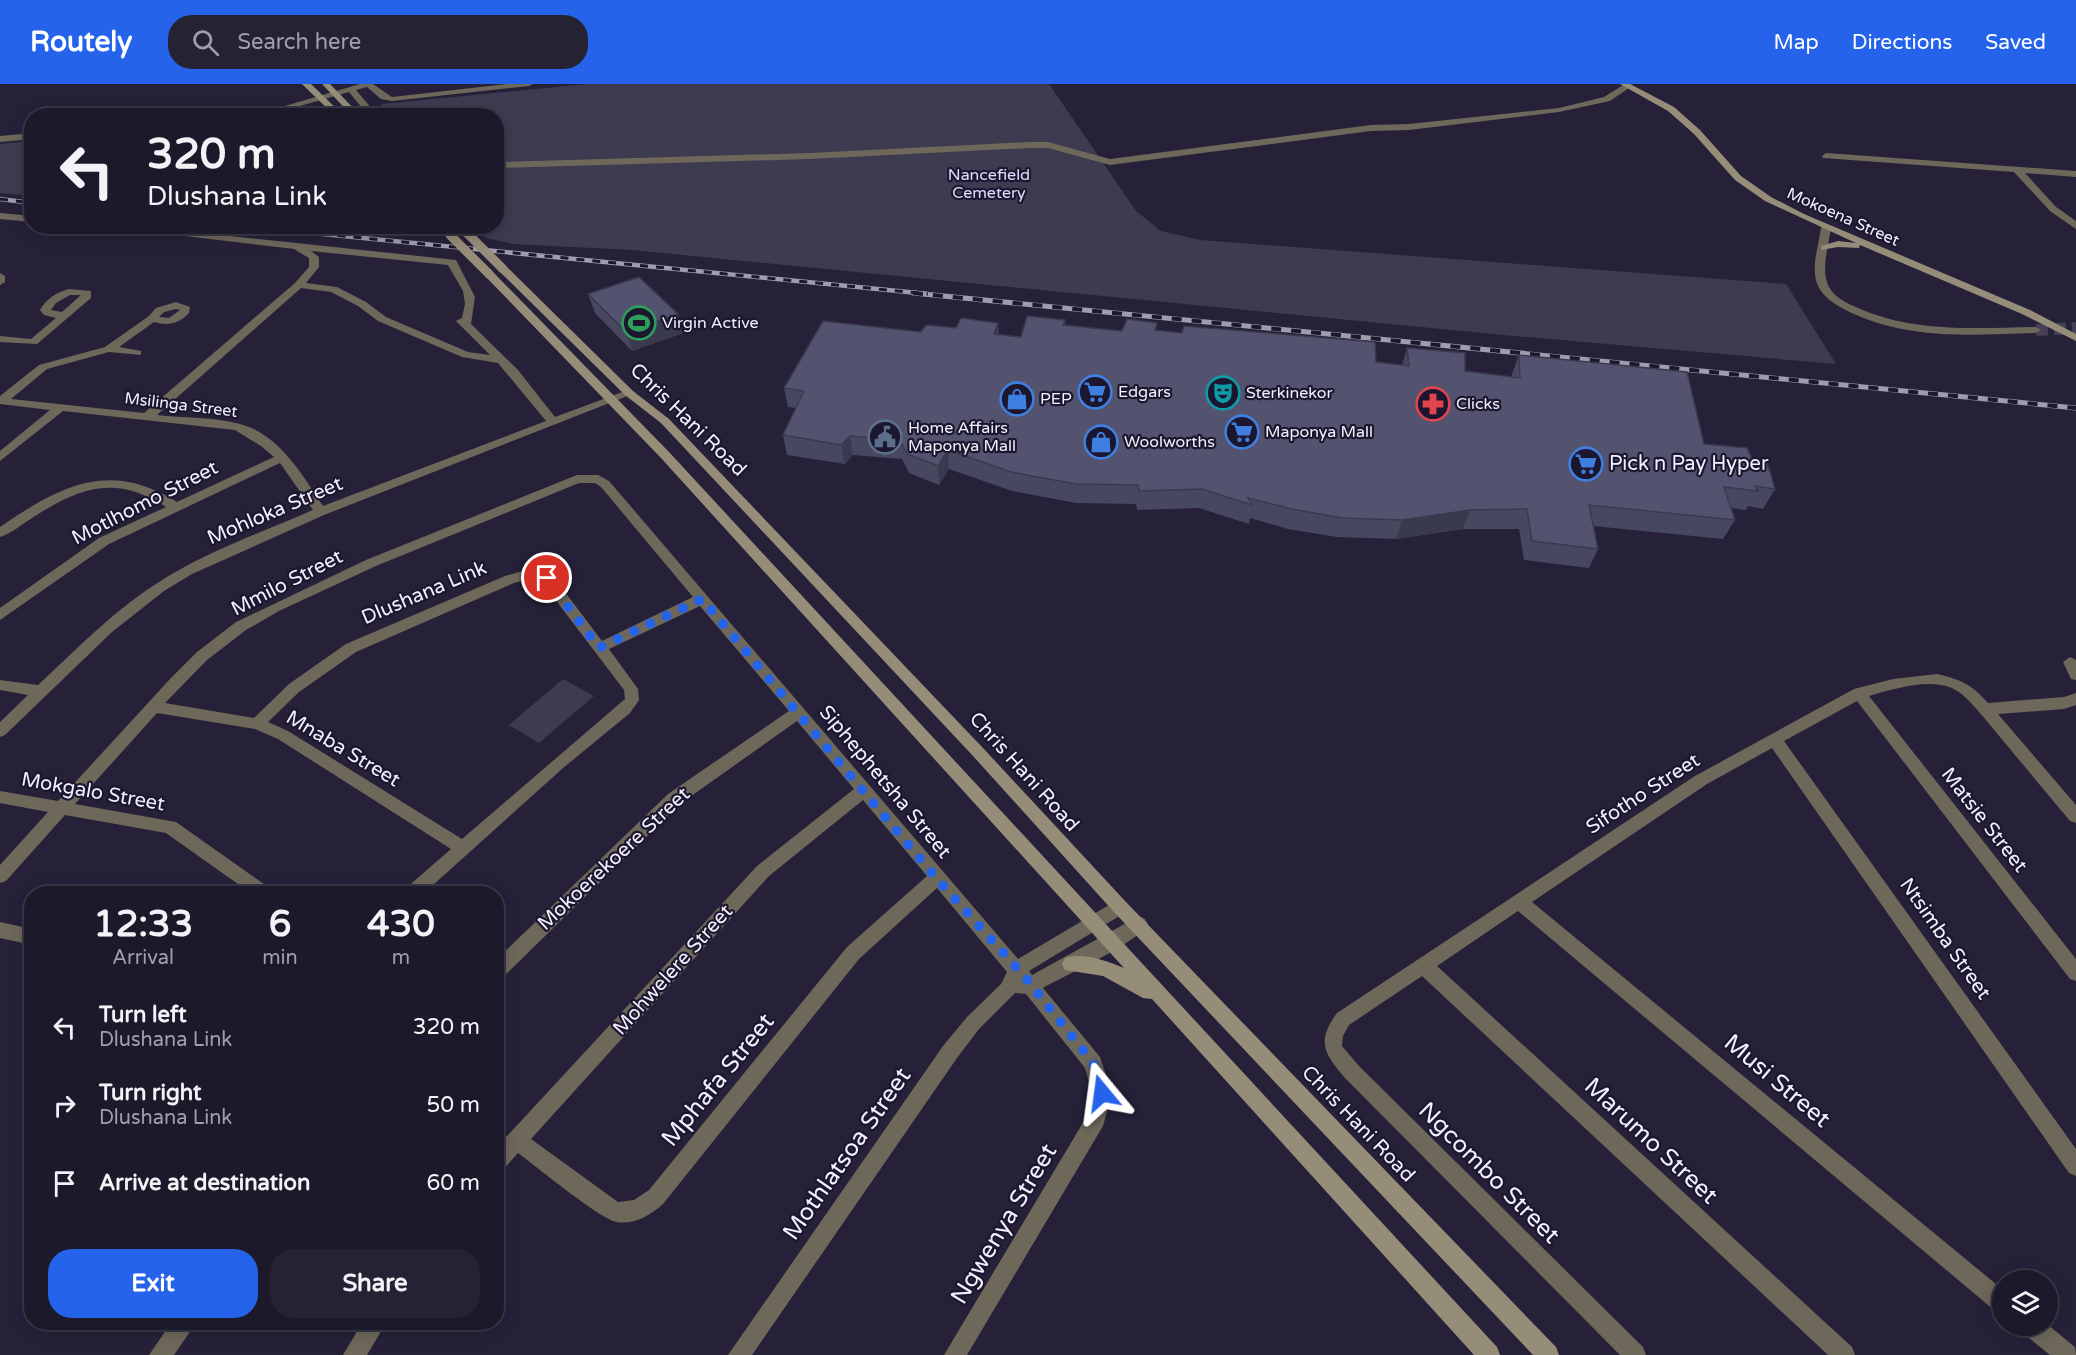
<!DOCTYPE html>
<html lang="en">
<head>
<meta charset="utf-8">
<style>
	body { margin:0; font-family:"Varela Round",sans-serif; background:#252233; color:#f1f3f6; height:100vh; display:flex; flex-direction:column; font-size:22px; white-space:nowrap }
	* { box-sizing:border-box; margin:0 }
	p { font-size:20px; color:#a0a0a9 }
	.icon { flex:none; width:33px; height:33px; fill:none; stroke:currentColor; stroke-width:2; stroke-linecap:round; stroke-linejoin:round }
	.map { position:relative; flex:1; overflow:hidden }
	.sheet { position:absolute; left:24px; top:802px; width:480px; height:444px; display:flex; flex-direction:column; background:#1c192b; border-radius:24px; box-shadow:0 3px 15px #0003,0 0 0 2px #3a3847 }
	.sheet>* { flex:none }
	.top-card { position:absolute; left:24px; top:24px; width:480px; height:126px; border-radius:24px; box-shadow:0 3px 15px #0003,0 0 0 2px #3a3847; background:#1c192b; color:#f1f3f6; overflow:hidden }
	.buttons { position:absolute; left:1992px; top:1186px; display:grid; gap:12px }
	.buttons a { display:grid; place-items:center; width:66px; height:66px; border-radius:50%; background:#1c192b; box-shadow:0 3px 15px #0003,0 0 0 2px #3a3847; font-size:30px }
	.pin { position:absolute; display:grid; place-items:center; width:51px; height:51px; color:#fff; margin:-26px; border:3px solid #fff; border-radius:50%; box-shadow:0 2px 6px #0007 }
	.me { position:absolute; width:66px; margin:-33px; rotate:344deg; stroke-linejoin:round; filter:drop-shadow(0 0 4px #0008) }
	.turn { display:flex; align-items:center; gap:21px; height:126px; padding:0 24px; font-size:27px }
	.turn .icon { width:78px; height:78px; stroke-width:2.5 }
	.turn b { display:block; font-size:42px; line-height:51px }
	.eta { display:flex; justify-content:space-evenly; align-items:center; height:102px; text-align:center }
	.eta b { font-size:36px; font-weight:700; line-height:42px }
	.button { display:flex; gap:12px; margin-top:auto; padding:12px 24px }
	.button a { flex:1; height:69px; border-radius:24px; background:#2563eb; color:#fff; font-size:24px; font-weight:700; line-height:69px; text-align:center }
	.button a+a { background:#252233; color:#f1f3f6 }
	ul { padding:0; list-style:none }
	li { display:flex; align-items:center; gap:18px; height:78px; padding:0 24px }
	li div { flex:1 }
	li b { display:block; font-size:22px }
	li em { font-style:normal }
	header { display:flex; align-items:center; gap:36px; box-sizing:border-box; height:84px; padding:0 30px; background:#2563eb; color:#fff }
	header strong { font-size:28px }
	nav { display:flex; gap:33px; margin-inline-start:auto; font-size:21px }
	.search { width:420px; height:54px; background:#252233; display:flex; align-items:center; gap:15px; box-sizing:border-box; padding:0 21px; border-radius:24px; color:#a0a0a9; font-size:22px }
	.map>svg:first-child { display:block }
</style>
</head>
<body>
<header>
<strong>Routely</strong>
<div class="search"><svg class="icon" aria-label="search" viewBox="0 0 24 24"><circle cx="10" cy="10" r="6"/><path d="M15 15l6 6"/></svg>Search here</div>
<nav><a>Map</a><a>Directions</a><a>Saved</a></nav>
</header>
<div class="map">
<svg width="2076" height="1271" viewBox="0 0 2076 1271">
	<rect width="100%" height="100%" fill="#262139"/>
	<!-- green -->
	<path fill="#3e3b51" d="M 587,0 L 1049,0 L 1136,127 L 1161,147 L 1200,156 L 1786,200 L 1836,280 L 1503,251 L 632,166 L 514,160 L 486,154 L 476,143 L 496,142 L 496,32 L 386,31 L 381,20 Z
		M 31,57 L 31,112 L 0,109 L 0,60 Z
		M 346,143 L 434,143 L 442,152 Z
		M 563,595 L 594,612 L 539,659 L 509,641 Z"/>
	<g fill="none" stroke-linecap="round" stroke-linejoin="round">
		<!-- minor-tunnel -->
		<path stroke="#454057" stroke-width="12" stroke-dasharray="12 6" stroke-linecap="butt" d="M 2036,246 L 2076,244"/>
		<!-- minor -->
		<path fill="#6d685a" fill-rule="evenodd" d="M 360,0 L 373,0 L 392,13 L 507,0 L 533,0 L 529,2 L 392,17 L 381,15 L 367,3 L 356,6 L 373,26 L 384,32 L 367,30 L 349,8 L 272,30 L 241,32 L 271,26 Z
			M 1625,0 L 1632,2 L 1610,17 L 1559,28 L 1409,46 L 1371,47 L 1110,81 L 1048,64 L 1030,64 L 810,75 L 496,84 L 496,78 L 810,69 L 1030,58 L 1048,58 L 1110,75 L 1371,41 L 1409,40 L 1559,24 L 1604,13 Z
			M 32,49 L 32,55 L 0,58 L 0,52 Z
			M 1826,69 L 2076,87 L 2076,93 L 2025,89 L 2056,123 L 2076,137 L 2076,145 L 2050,127 L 2014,88 L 1823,74 L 1822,72 Z
			M 0,129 L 32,132 L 32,138 L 0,135 Z
			M 1826,140 L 1831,143 C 1829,161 1820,186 1829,203 C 1834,213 1848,220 1858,224 C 1915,249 1975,244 2036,243 L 2041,246 L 2036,249 C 1974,251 1912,256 1854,230 C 1841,224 1825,216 1818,202 C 1810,185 1819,161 1821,143 Z
			M 101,142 L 137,142 L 456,176 L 475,213 L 471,240 L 518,286 L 555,333 L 625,307 L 629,306 L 635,309 L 324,431 L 192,490 L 164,507 L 112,548 L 5,651 L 0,653 L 0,638 L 28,611 L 0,606 L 0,596 L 38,601 C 76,566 112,528 156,500 C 203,469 260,449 313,426 L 280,379 L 109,460 L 0,536 L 0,524 L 99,454 L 166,423 C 115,390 80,403 32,434 C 22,440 11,450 0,453 L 0,443 C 60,402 109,375 177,418 L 274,373 L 261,362 L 235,346 L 63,327 L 0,377 L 0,367 L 50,326 L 0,320 L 0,312 L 39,281 L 105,263 L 149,232 L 156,224 L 176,218 L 190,223 L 189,229 C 179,240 167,242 154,238 L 119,263 L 141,267 L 141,271 L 109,268 L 47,285 L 11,315 L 144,329 L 295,199 L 309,183 L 309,174 L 294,165 ZM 311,167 L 448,181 L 463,207 L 465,220 L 462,234 L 456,237 L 490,271 L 468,268 L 386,233 L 366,218 L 337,203 L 306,199 L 319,183 L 319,173 ZM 301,204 L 331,208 L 358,222 L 378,237 L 462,273 L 498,279 L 546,337 L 323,422 C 302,390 279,350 240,340 C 214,333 183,334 157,331 ZM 176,225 L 180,226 L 169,234 L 159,233 L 164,228 Z
			M 0,189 L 5,192 L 5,198 L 0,201 Z
			M 69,205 L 91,207 L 91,214 L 37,260 L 0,258 L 0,252 L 31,255 L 56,234 L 44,231 L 40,226 C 47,214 56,209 69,205 ZM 70,211 L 81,211 L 62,228 L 51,226 L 56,219 Z
			M 577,391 L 598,391 L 609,397 L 1018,875 L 1114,818 L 1120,816 L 1126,818 L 1129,823 L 1126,828 L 1029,887 L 1032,891 L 1139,832 L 1145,835 L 1148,840 C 1139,858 1064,892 1043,904 L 1100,973 L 1112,1009 L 1103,1042 L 967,1271 L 944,1271 L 1087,1032 L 1092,1009 L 1085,984 L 1026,910 L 1015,909 L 979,945 L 957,974 L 752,1271 L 728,1271 L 943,962 L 967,933 L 1001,900 L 1007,888 L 937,804 L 859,875 L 663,1120 C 651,1131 634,1141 617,1138 C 601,1136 536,1082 518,1069 L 503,1086 L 496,1089 L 496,1064 L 757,782 L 854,705 L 797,637 L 680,720 L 502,894 L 496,896 L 496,876 L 668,710 L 789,627 L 700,522 L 609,565 L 638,605 L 639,616 L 630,629 L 563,684 L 423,810 L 403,810 L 405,805 L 451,765 L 278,655 L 255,645 L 157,629 L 75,720 L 176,738 L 271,805 L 273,810 L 252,810 L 166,749 L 65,731 L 6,797 L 0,799 L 0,781 L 48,728 L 0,719 L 0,707 L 58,717 L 170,595 L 197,568 L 236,538 L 366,476 ZM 579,399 L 595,399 L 601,403 L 693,513 L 602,557 L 552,491 L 530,485 L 505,492 L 346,560 L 289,600 L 254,634 L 165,619 L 207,576 L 246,546 L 279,527 L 376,482 ZM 530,495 L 542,498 L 624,606 L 625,615 L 462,755 L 288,647 L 268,638 L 299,608 L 356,568 L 514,499 ZM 863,716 L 927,792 L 847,863 L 649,1106 L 634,1116 L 618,1118 L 531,1055 L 769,792 Z
			M 2070,573 L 2076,576 L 2076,596 L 2071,595 L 2063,578 Z
			M 1937,590 C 1962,596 1971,600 1988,619 L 2064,613 L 2076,609 L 2076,621 L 2064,625 L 1998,630 L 2076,721 L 2076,739 L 2070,737 L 1980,629 C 1972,620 1963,609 1952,604 C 1928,594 1893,605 1869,612 L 2076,875 L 2076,897 L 2070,895 L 1857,617 L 1784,657 L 2076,1065 L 2076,1092 L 2069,1089 L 1772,664 L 1707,700 L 1532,818 L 2002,1205 L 2002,1228 L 1994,1226 L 1518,827 L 1437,882 L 1852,1263 L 1855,1271 L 1828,1271 L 1422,892 L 1349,941 L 1343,952 L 1342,962 L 1359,982 L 1643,1263 L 1646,1271 L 1620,1271 L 1345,994 C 1324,969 1316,958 1337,929 L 1695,692 L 1854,605 L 1893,595 Z
			M 0,838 L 32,845 L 32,861 L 0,854 Z
			M 171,1239 L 196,1239 L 174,1271 L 149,1271 Z
			M 362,1239 L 386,1239 L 367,1271 L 343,1271 Z
			M 2048,1241 L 2075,1263 L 2076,1271 L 2050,1271 L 2024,1250 L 2021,1242 Z"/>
		<!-- secondary -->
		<path fill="#958d78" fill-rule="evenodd" d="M 302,0 L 311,0 L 344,32 L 335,32 Z
			M 322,0 L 330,0 L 361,32 L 352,32 Z
			M 1620,0 L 1630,0 L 1674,23 L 1700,46 L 1741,92 L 1771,113 L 1804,130 L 2030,226 L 2076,250 L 2076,257 L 2022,230 L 1860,161 L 1859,164 L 1838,163 L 1821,166 L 1821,162 L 1838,157 L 1856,159 L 1765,117 L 1735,96 L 1694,50 L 1668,27 Z
			M 438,142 L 448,142 L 455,151 L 447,153 Z
			M 499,183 L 507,183 L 633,307 L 669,335 L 983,664 L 1126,818 L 1556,1263 L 1559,1271 L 1533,1271 L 1114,828 L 973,672 L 661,339 L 625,311 L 499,187 Z
			M 485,188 L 493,188 L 669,368 L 1497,1263 L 1500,1271 L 1474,1271 L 1152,915 L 1143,914 L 1103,892 L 1065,886 L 1062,880 L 1065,874 C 1083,868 1107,877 1124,884 L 661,374 L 485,192 Z"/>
		<!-- rail-far1 casing -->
		<g stroke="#9f9cae" stroke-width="4.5">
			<path id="rail-far1" d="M 0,115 L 32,119
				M 242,142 L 928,210"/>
		</g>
		<!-- rail casing -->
		<g stroke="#9f9cae" stroke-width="5">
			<path id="rail" d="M 913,209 L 2076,324"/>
		</g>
		<!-- rail-far1 -->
		<use href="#rail-far1" stroke="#1c172f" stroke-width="3" stroke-dasharray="8" stroke-linecap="butt"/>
		<!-- rail -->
		<use href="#rail" stroke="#1c172f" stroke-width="4" stroke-dasharray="10" stroke-linecap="butt"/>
		<!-- secondary-bridge -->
		<path stroke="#958d78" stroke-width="9" d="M 466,148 L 503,185
			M 450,151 L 489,190"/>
	</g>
	<!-- wall -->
	<path fill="#474760" d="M 588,210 L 678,230 L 683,249 L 632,267 L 595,229 Z
		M 1065,236 L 1065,241 L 1122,247 L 1157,239 L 1156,246 L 1402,281 L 1407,264 L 1465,287 L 1512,293 L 1512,290 L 1519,271 L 1704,360 L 1752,375 L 1775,405 L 1763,425 L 1748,422 L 1746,426 L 1731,424 L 1735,436 L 1723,455 L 1593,442 L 1598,465 L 1589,484 L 1524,476 L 1519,445 L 1463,445 L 1396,455 L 1337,453 L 1288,445 L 1250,434 L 1249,440 L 1199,424 L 1137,426 L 1136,420 L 1076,419 L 1012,407 L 949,385 L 939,401 L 909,389 L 902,375 L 853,371 L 845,380 L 787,371 L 783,351 L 796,324 L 788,323 L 784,304 L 921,248 L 998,239 L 999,251 L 1021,253 Z"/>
	<!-- shaded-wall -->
	<path fill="#3a3a4e" d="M 678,230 L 683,249 L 632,267 L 626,248 Z
		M 998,239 L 999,258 L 994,250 Z
		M 850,352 L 853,371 L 845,380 L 841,361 Z
		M 948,366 L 949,385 L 939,401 L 938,382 Z
		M 1470,426 L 1463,445 L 1396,455 L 1402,436 Z"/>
	<!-- building -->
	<path fill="#535370" stroke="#3a3a4e" stroke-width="1.5" d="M 639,193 L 678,230 L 626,248 L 588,210 Z
		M 1027,232 L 1065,236 L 1063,241 L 1122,247 L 1127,235 L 1157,239 L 1155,246 L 1182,249 L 1184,242 L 1375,258 L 1376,278 L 1409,282 L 1407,264 L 1465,269 L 1465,287 L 1520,294 L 1519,271 L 1687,288 L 1704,360 L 1747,364 L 1752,375 L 1767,378 L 1775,405 L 1755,402 L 1758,407 L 1724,403 L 1735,436 L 1589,421 L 1598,465 L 1532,457 L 1527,425 L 1470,426 L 1402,436 L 1342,434 L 1292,425 L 1248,414 L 1252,421 L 1202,405 L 1139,407 L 1138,401 L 1076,400 L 1011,388 L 948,366 L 938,382 L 907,370 L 900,356 L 850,352 L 841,361 L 783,351 L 804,307 L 784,304 L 823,237 L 921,248 L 926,241 L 956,244 L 961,234 L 998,239 L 994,250 L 1021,253 Z"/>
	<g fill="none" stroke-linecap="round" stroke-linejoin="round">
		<!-- route -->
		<path stroke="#2563eb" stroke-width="10" stroke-dasharray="0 18" d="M 547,494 L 599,564 L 702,515 L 937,795 L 1025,893 L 1093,979 L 1102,1009"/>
	</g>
	<!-- icons -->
	<defs>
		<g id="stadium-ring" transform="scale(1.725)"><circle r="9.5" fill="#1c172f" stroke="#2e9e5b" stroke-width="1.5"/><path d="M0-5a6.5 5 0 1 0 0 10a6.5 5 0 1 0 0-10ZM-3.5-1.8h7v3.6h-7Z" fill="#2e9e5b"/></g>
		<g id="supermarket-ring" transform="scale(1.725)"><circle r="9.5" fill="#1c172f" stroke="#3f7fe0" stroke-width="1.5"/><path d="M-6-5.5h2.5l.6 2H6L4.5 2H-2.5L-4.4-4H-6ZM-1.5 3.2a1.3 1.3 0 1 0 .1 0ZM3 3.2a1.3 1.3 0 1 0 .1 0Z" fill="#3f7fe0"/></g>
		<g id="theatre-ring" transform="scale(1.725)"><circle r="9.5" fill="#1c172f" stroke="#0f9aa8" stroke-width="1.5"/><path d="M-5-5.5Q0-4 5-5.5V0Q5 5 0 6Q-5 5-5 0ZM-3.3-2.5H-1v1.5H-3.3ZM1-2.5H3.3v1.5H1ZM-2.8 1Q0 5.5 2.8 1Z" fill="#0f9aa8"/></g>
		<g id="shop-ring" transform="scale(1.725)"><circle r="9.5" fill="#1c172f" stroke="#3f7fe0" stroke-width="1.5"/><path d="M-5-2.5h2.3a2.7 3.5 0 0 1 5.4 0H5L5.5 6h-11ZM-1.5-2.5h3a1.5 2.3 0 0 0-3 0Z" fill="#3f7fe0"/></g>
		<g id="pharmacy-ring" transform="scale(1.725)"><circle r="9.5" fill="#1c172f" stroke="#e0444e" stroke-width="1.5"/><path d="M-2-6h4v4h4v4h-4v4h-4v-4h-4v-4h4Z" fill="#e0444e"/></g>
		<g id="civic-ring" transform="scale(1.725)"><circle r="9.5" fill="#1c172f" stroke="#5c6f8a" stroke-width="1.5"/><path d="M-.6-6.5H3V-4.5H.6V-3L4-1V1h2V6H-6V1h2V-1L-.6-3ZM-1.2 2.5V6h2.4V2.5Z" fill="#5c6f8a"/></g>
	</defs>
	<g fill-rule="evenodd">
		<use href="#stadium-ring" x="639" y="239"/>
		<use href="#supermarket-ring" x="1095" y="308"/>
		<use href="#theatre-ring" x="1223" y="309"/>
		<use href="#shop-ring" x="1017" y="315"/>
		<use href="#pharmacy-ring" x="1433" y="320"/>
		<use href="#supermarket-ring" x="1242" y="348"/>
		<use href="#civic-ring" x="885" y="353"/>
		<use href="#shop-ring" x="1101" y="358"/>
		<use href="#supermarket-ring" x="1586" y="380"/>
	</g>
	<g text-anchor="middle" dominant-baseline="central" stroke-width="4.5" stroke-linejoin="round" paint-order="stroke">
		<!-- far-park labels -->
		<g font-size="16" fill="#e0dbfd" stroke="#1c172f">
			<text x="989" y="91">Nancefield<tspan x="989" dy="18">Cemetery</tspan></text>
		</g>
		<!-- far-street labels -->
		<g font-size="16" fill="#f2f0fe" stroke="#1c172f">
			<text transform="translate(1843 133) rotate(24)">Mokoena Street</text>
			<text transform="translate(181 321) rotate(7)">Msilinga Street</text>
		</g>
		<!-- far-poi labels -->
		<g font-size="16" fill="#f2f0fe" stroke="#1c172f" text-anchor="start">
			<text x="662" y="239">Virgin Active</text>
			<text x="1118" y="308">Edgars</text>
			<text x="1246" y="309">Sterkinekor</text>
			<text x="1040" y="315">PEP</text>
			<text x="1456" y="320">Clicks</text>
			<text x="908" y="344">Home Affairs<tspan x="908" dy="18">Maponya Mall</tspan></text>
			<text x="1265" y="348">Maponya Mall</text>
			<text x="1124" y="358">Woolworths</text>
		</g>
		<!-- street labels -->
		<g font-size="20" fill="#f2f0fe" stroke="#1c172f">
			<text transform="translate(688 336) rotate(44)">Chris Hani Road</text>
			<text transform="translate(145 419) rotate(-27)">Motlhomo Street</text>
			<text transform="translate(275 427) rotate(-23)">Mohloka Street</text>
			<text transform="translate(287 499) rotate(-27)">Mmilo Street</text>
			<text transform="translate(424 509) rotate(-23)">Dlushana Link</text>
			<text transform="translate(343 665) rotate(31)">Mnaba Street</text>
			<text transform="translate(1024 688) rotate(48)">Chris Hani Road</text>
			<text transform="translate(885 698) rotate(50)">Siphephetsha Street</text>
			<text transform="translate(93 708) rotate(10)">Mokgalo Street</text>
			<text transform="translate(1643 710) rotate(-33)">Sifotho Street</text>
			<text transform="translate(1984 736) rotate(52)">Matsie Street</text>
			<text transform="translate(614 775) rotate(-43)">Mokoerekoere Street</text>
			<text transform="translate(1945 855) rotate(55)">Ntsimba Street</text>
			<text transform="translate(673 886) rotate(-48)">Mohwelere Street</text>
			<text transform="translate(1358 1040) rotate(46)">Chris Hani Road</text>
		</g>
		<!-- poi labels -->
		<g font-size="20" fill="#f2f0fe" stroke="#1c172f" text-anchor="start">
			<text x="1609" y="380">Pick n Pay Hyper</text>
		</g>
		<!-- near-street labels -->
		<g font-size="24" fill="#f2f0fe" stroke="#1c172f">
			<text transform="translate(718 996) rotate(-51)">Mphafa Street</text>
			<text transform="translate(1777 997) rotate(40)">Musi Street</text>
			<text transform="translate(1651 1057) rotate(43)">Marumo Street</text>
			<text transform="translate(847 1070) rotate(-55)">Mothlatsoa Street</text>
			<text transform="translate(1489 1089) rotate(45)">Ngcombo Street</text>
			<text transform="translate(1004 1140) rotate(-59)">Ngwenya Street</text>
		</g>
	</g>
</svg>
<div class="buttons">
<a><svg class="icon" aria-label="layers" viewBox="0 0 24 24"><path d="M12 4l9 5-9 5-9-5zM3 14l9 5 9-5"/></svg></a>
</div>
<div class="pin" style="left:547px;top:494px;background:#d93025"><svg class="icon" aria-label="arrive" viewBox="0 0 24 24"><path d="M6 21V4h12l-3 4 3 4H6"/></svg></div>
<svg class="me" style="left:1102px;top:1009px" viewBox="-20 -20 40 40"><path d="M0-17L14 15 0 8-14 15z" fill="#2563eb" stroke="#fff" stroke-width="4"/></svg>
<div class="top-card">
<div class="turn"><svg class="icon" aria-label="left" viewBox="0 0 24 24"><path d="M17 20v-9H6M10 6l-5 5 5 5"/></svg><div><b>320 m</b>Dlushana Link</div></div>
</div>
<section class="sheet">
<div class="eta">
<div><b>12:33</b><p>Arrival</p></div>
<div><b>6</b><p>min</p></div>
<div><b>430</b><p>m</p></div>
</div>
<ul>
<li><svg class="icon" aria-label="left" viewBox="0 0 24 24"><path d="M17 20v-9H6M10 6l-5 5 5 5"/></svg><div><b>Turn left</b><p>Dlushana Link</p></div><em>320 m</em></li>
<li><svg class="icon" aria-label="right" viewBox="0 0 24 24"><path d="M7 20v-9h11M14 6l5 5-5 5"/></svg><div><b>Turn right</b><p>Dlushana Link</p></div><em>50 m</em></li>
<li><svg class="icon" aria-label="arrive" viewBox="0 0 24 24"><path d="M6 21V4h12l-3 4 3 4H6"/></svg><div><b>Arrive at destination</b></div><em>60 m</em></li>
</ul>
<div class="button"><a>Exit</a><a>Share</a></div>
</section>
</div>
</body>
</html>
